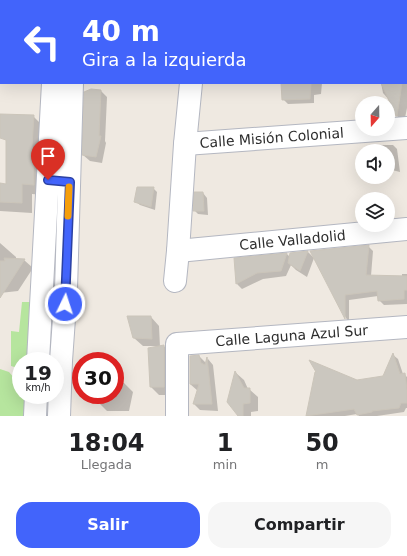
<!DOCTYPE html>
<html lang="es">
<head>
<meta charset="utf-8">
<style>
	body { margin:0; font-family:"DejaVu Sans",sans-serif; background:#f6f6f6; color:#202124; height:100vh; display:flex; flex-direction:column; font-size:15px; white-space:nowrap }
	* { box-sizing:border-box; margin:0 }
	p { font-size:13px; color:#757577 }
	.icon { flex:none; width:22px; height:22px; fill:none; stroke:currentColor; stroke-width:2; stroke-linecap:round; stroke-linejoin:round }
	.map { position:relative; height:416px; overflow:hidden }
	.drawer { display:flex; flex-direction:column; background:#fff; flex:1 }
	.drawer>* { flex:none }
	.guide { position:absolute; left:0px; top:0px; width:407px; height:84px; box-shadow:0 4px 16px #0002; background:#4264fb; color:#fff; overflow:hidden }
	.needle { width:26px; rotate:200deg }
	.controls { position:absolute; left:355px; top:96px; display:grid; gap:8px }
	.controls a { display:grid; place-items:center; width:40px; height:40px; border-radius:50%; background:#fff; box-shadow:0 4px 16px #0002; font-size:20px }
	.speed { position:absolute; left:12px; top:352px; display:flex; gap:8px; font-size:20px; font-weight:700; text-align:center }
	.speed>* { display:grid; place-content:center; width:52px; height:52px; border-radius:50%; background:#fff; box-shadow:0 4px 16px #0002; line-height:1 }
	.speed small { font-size:10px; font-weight:400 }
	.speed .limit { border:6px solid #d22; background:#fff; color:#111 }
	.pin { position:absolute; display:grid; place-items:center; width:34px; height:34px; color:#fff; margin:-41px -17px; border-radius:50% 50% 50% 0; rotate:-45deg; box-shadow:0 0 4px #0007 }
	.pin .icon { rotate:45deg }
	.me { position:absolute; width:44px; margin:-22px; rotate:4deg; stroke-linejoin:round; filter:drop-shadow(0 0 3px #0008) }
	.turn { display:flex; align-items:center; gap:14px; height:84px; padding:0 16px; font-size:18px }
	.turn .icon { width:52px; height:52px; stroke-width:2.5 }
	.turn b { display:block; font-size:28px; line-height:34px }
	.eta { display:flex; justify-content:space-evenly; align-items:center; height:68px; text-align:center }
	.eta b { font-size:24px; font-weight:800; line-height:28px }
	.cta { display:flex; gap:8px; margin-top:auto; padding:8px 16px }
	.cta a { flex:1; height:46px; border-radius:16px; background:#4264fb; color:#fff; font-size:16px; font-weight:800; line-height:46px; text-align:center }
	.cta a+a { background:#f6f6f6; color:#202124 }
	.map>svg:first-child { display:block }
</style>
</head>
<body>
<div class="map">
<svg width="407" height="416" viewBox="0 0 407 416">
	<rect width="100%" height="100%" fill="#efe9e1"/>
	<!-- green -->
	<path fill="#b6e59e" d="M 22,302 L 32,302 L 30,361 L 21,361 L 21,369 L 11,366 L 11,331 L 19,332 Z
		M 0,369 L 9,372 L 15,379 L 20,390 L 21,390 L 21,395 L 29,395 L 28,416 L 0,416 Z"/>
	<!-- shadow -->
	<path fill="#0003" d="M 26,0 L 44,0 L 43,1 L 27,1 Z
		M 95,0 L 134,0 L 134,1 L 96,1 Z
		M 236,0 L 317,0 L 317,1 L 236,1 Z
		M 323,0 L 358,0 L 347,1 L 324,1 Z
		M 392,0 L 407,0 L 407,11 L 406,11 L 406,1 L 392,1 Z
		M 406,70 L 407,70 L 407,108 L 404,123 L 397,116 L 390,101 L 383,93 L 381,83 L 406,83 Z
		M 282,83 L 322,83 L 321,94 L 314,95 L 314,103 L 288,104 L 283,99 Z
		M 101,91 L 107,97 L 105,141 L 106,143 L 102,163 L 90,161 L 83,155 Z
		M 33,116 L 44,127 L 44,195 L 32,194 L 32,213 L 0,211 L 0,184 L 7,185 Z
		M 378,145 L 393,145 L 397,149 L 400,172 L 388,169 L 388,151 L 378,151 Z
		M 153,188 L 157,192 L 155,210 L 140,205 L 135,201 Z
		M 203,193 L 207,198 L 208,215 L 198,214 L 194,210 Z
		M 0,243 L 16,257 L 16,259 L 24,260 L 33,268 L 18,291 L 0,293 Z
		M 368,246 L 373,251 L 371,276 L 402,277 L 402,274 L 407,274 L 407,304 L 384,305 L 379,300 L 378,296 L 349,300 L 349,322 L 346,318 L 312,252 Z
		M 308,252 L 314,258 L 307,277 L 296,270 L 291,265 L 286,276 L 263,279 L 242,289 L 237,284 L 235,259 L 287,254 L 290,257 L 291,254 Z
		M 151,317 L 159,326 L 160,347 L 164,346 L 172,355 L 172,395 L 159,395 L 151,387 L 156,346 L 143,346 L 134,338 Z
		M 393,355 L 398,359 L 403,374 L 404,374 L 407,377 L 407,408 L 406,408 L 404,412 L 377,416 L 359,416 L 357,414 L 345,416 L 307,416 L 316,373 L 356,381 L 384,377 Z
		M 199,356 L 206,363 L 208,359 L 213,365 L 218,411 L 200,410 L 194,404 L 198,391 L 190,384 Z
		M 236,373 L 244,380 L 248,389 L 249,389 L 258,397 L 258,411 L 251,412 L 251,416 L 240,416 L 228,401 Z
		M 74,378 L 81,379 L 81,393 L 74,386 Z
		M 115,382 L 124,383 L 133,392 L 129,411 L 107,411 L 99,403 L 100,399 L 85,395 L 115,395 Z"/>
	<!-- building -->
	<path fill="#cbc7bf" stroke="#cbc5ba" d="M 281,83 L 311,83 L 310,99 L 282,100 Z
		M 381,83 L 402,83 L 397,116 L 396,116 Z
		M 91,89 L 101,90 L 99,136 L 101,136 L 96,157 L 82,155 L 84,92 Z
		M 0,114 L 34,115 L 32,147 L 33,147 L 34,185 L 22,184 L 22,203 L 0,202 L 0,183 L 6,184 L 6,140 L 0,138 Z
		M 137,187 L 154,187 L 151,207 L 134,202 Z
		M 194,192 L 203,192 L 204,211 L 193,211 Z
		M 369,245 L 366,275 L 407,276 L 407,290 L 404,290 L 404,299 L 378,301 L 377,291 L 345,295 L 345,319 L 310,251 Z
		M 308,251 L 300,271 L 288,263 L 290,253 Z
		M 287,253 L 281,271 L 257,273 L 236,284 L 234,258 Z
		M 4,258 L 25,259 L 0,298 L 0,261 L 5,261 Z
		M 127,316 L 151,316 L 152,339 L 133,338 Z
		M 164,345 L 164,387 L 150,387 L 148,348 Z
		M 393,353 L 400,374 L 405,373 L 407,390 L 407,403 L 401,403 L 399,408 L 372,411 L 372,412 L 357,415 L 354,409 L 306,416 L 315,372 L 316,372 L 309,360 L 357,380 L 383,376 Z
		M 199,355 L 201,363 L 205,365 L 207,357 L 212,404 L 193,404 L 199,384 L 190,384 L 190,356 Z
		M 235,371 L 244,388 L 250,388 L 250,403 L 243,404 L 243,416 L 238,416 L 227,402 Z"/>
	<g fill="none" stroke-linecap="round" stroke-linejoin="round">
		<!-- minor casing -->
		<g stroke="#b4b7c1" stroke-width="24">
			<g id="minor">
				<path d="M 57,1 L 57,0"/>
				<path d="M 77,1 L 77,0"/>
				<path d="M 198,1 L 198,0"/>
				<path d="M 406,23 L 407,23"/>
				<path id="s1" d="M 185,144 L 407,128"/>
				<path id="s2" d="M 178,251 L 407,229"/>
				<path d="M 175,281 L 178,251 L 185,144 L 191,83"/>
				<path d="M 38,361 L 53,83"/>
				<path d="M 35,416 L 36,395"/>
				<path d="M 59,416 L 61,361 L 66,290 L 72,83"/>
				<path id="s3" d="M 177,416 L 177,344 L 407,327"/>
			</g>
		</g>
		<!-- minor -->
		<use href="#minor" stroke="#fff" stroke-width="22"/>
	</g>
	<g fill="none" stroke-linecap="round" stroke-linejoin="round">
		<!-- route casing -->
		<g stroke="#2b41a3" stroke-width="10">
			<path id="route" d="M 48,180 L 70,182 L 65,304"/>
		</g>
		<!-- route -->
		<use href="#route" stroke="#4264fb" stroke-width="7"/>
		<!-- slow -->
		<path stroke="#f59e0b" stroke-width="7" d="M 68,216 L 69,187"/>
	</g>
	<g text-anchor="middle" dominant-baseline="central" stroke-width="3" stroke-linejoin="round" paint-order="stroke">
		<!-- street labels -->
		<g font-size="14" fill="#2e2e2e" stroke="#fff">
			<text stroke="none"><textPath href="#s1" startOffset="87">Calle Misión Colonial</textPath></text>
			<text stroke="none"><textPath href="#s2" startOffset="115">Calle Valladolid</textPath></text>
			<text stroke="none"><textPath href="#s3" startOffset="187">Calle Laguna Azul Sur</textPath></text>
		</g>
	</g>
</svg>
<div class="controls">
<a><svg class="needle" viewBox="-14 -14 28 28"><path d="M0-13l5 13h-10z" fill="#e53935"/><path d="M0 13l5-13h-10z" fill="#757577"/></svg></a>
<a><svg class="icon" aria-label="sound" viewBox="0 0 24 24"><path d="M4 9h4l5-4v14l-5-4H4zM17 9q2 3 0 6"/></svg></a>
<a><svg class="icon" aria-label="layers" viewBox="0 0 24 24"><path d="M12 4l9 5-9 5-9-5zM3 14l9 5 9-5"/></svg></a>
</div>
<div class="speed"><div>19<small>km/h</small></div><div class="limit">30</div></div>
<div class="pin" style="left:48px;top:180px;background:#d93025"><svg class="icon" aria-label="arrive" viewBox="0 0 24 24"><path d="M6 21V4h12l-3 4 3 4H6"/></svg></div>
<svg class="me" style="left:65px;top:304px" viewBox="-20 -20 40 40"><circle r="17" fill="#4264fb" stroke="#fff" stroke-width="3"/><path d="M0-11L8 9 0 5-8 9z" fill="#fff"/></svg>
<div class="guide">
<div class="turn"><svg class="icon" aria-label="left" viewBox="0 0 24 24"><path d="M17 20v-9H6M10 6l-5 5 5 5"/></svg><div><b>40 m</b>Gira a la izquierda</div></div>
</div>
</div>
<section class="drawer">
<div class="eta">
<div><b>18:04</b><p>Llegada</p></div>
<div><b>1</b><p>min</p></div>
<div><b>50</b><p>m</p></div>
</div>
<div class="cta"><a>Salir</a><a>Compartir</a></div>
</section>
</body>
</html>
